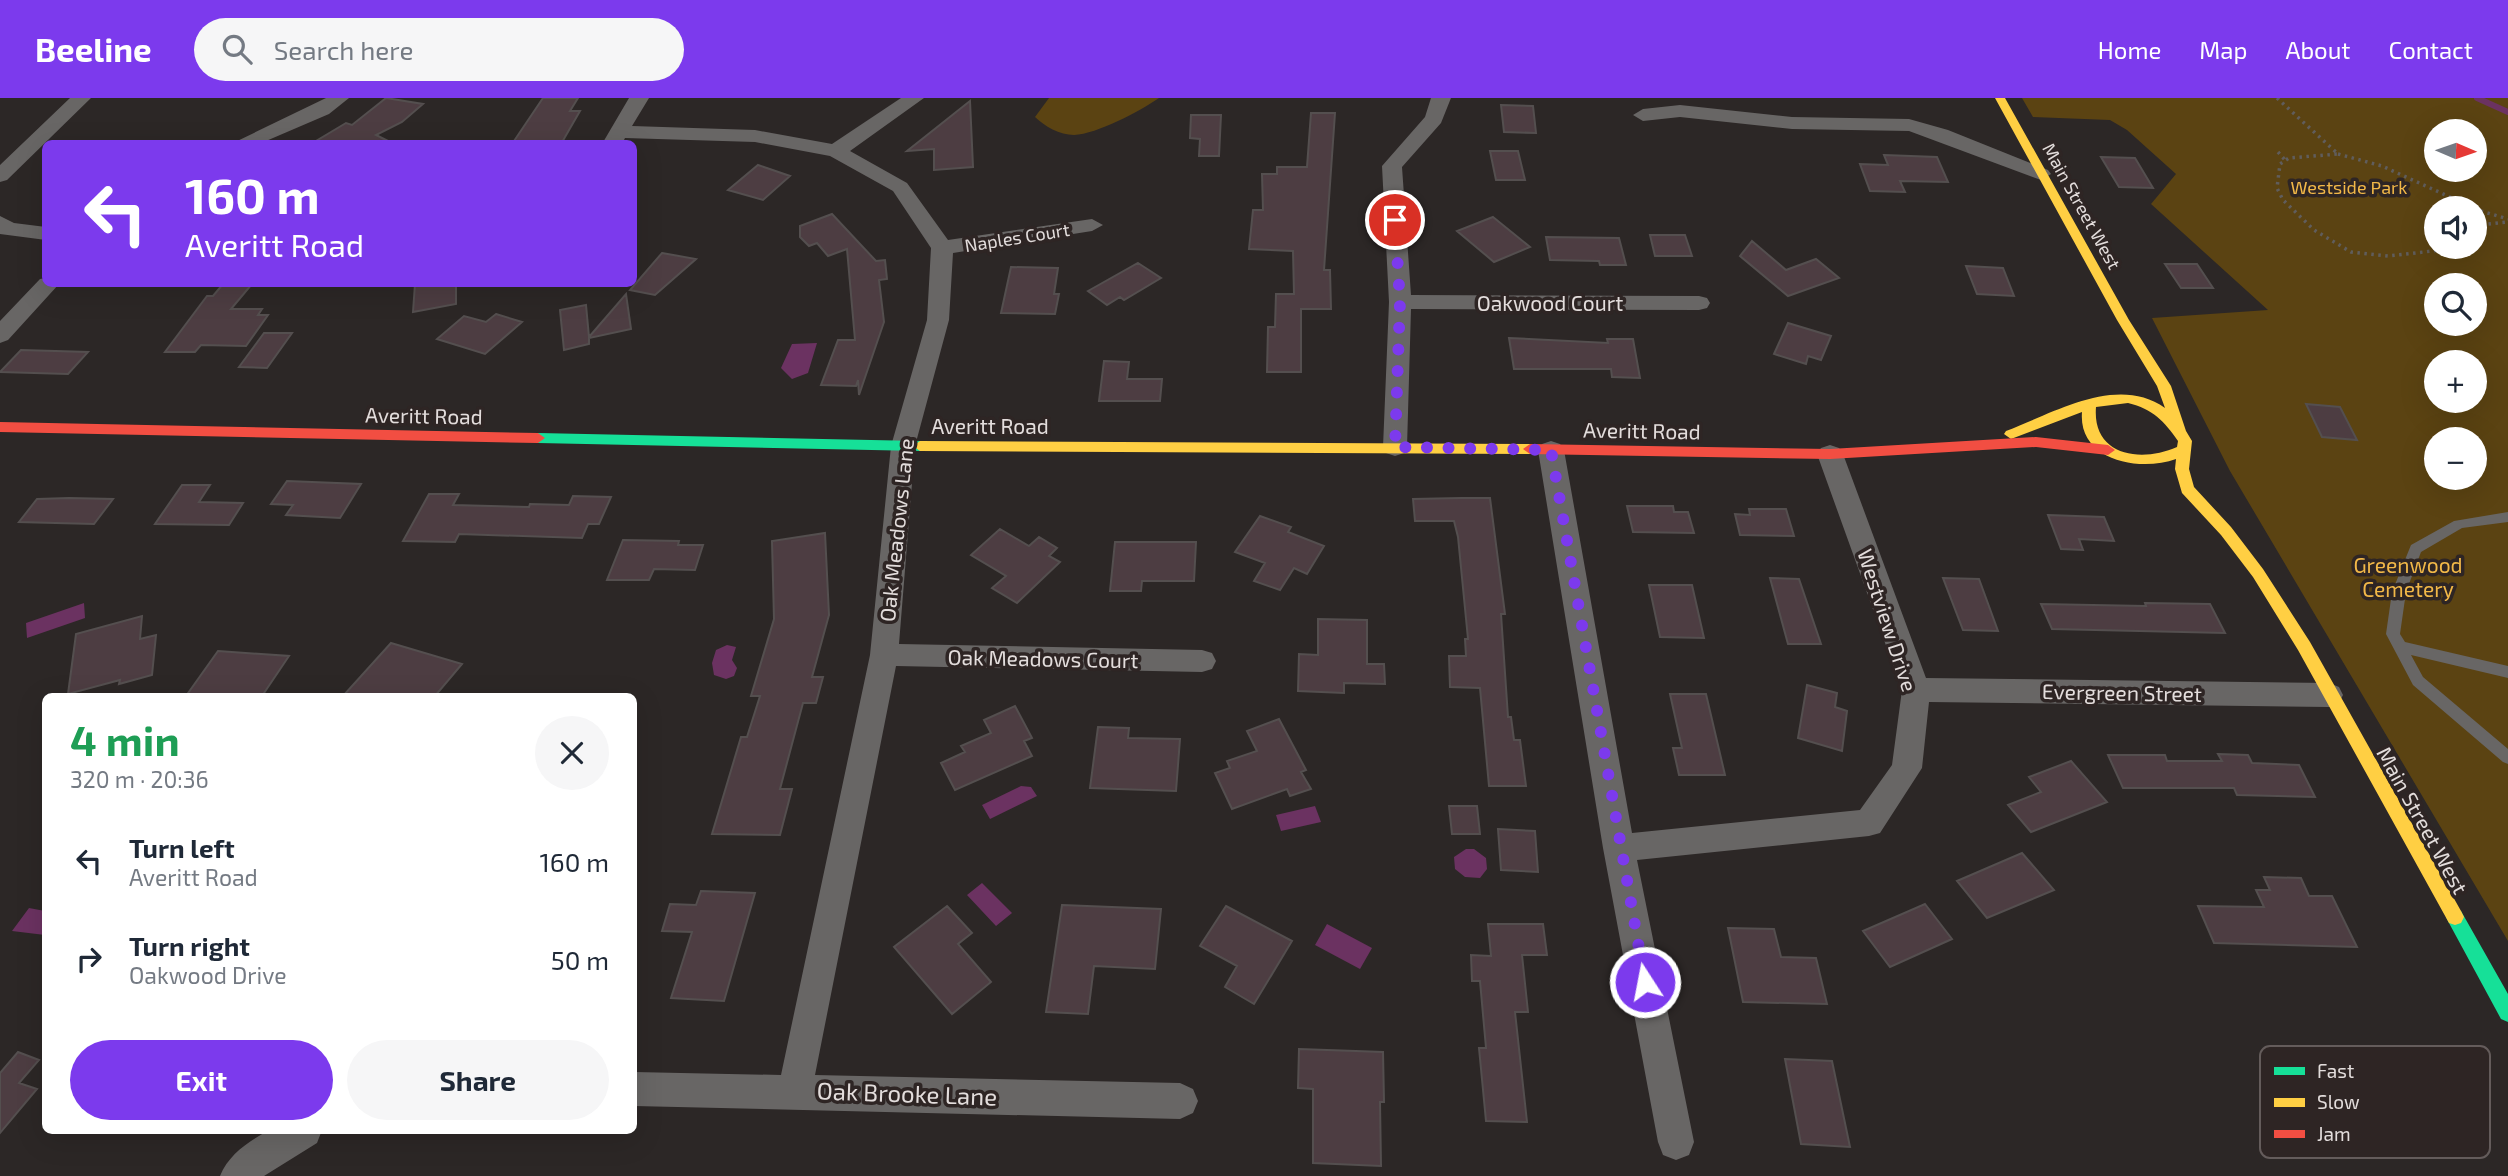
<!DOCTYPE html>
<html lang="en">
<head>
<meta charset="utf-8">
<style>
	body { margin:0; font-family:"Exo 2",sans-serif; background:#f6f6f7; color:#1f2937; height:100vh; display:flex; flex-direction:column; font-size:26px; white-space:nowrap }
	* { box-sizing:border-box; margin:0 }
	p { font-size:23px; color:#747a83 }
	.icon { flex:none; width:38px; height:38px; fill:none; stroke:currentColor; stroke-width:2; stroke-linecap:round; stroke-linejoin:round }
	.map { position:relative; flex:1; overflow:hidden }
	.panel { position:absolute; left:42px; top:595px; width:595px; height:441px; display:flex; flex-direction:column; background:#fff; border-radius:10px; box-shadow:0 7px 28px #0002 }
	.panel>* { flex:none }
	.hud { position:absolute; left:42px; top:42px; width:595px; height:147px; border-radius:10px; box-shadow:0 7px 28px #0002; background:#7c3aed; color:#fff; overflow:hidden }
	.needle { width:46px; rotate:92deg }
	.tools { position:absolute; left:2424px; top:21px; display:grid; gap:14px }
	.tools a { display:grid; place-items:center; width:63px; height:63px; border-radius:50%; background:#fff; box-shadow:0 7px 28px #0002; font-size:35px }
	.pin { position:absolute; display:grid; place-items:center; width:60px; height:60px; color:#fff; margin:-30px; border:4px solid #fff; border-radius:50%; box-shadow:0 2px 7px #0007 }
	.me { position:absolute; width:77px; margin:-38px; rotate:349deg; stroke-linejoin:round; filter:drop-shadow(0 0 5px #0008) }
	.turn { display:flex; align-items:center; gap:24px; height:147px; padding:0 28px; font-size:32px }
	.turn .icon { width:91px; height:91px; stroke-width:2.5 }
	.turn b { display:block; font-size:49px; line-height:60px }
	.round { display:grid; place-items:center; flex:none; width:74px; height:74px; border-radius:37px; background:#f6f6f7 }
	.headline { display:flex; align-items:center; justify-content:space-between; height:119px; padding:0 28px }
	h1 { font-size:42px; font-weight:700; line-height:52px; color:#1e9e55 }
	.primary-button { display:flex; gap:14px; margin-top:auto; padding:14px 28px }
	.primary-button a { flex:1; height:80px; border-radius:42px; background:#7c3aed; color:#fff; font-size:28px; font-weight:700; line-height:80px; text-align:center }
	.primary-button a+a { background:#f6f6f7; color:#1f2937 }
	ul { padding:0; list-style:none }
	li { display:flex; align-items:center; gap:21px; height:98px; padding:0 28px }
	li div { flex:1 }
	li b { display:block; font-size:26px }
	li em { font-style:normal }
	header { display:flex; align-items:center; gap:42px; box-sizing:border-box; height:98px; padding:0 35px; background:#7c3aed; color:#fff }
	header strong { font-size:33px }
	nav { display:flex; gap:38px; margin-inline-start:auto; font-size:24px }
	.search { width:490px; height:63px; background:#f6f6f7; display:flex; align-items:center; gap:18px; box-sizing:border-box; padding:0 24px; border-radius:38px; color:#747a83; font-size:26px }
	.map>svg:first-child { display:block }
</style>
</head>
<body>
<header>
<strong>Beeline</strong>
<div class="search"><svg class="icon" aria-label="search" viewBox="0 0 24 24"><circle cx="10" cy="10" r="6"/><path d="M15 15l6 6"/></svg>Search here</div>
<nav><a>Home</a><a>Map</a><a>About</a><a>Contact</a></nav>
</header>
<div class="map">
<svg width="2508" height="1078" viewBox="0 0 2508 1078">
	<rect width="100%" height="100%" fill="#2c2726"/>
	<!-- green -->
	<path fill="#5b4312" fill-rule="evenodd" d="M 1049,0 L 1159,0 C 1140,13 1097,36 1074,37 C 1060,37 1044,28 1035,19 Z
		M 2022,0 L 2508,0 L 2508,843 L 2230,373 L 2152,220 L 2268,212 L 2151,106 L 2176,76 L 2127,32 L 2110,22 L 2033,19 ZM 2436,33 L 2474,33 L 2474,72 L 2436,72 ZM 2436,110 L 2474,110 L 2474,149 L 2436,149 ZM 2436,187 L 2474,187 L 2474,226 L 2436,226 ZM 2436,264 L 2474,264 L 2474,303 L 2436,303 ZM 2436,341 L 2474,341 L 2474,380 L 2436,380 Z"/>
	<!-- water -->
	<path fill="#6b3261" d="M 817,245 L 808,275 L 792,281 L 781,270 L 792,246 Z
		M 84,505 L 85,520 L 27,540 L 26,525 Z
		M 727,547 L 736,549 L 732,562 L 737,570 L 734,578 L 726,581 L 714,577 L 712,565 L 716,552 Z
		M 1021,688 L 1031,689 L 1037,698 L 990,721 L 982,707 Z
		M 1315,708 L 1321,724 L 1281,733 L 1276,717 Z
		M 1466,751 L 1474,751 L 1486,760 L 1487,771 L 1480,780 L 1465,779 L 1455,771 L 1454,759 Z
		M 982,785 L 1012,815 L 996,828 L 967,797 Z
		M 29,810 L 45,813 L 45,837 L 12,833 Z
		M 1327,826 L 1372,850 L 1360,871 L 1315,847 Z"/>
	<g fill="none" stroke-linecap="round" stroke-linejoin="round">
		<!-- stream -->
		<path stroke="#6b3261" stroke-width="6" d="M 2477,0 L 2508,14"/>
	</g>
	<!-- building -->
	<path fill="#4d3d42" stroke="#544f4f" stroke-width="2" d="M 386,0 L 423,6 L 402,24 L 376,37 L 394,46 L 311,46 L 346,25 L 352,27 Z
		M 543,0 L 578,0 L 570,13 L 580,13 L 561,46 L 514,43 Z
		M 970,3 L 973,69 L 934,72 L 934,51 L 907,53 Z
		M 1501,7 L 1533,8 L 1536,35 L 1504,34 Z
		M 1311,15 L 1335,15 L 1324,172 L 1330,172 L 1331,211 L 1301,211 L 1301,274 L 1267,274 L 1268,229 L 1275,229 L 1276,196 L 1294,196 L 1293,153 L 1249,151 L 1253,112 L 1263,112 L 1262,76 L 1277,76 L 1277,69 L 1307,69 Z
		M 1191,17 L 1221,17 L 1219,58 L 1199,58 L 1200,41 L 1190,40 Z
		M 1490,53 L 1518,53 L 1525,82 L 1496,82 Z
		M 1884,57 L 1937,59 L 1948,84 L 1900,83 L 1905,94 L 1870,93 L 1860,66 L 1888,67 Z
		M 2101,59 L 2135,60 L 2153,90 L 2119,89 Z
		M 758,67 L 790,78 L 763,102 L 728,92 Z
		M 832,116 L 876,163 L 885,162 L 887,181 L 879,182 L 884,224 L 859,297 L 858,282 L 856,288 L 821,287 L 838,242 L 855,242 L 847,151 L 828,158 L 817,145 L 809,148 L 800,139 L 800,128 Z
		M 1493,119 L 1530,149 L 1494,164 L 1457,133 Z
		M 1650,137 L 1685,137 L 1692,158 L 1655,158 Z
		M 1546,139 L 1619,140 L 1626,167 L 1600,167 L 1599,163 L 1550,162 Z
		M 1752,143 L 1786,172 L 1816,161 L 1839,180 L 1788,198 L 1740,158 Z
		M 662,155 L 696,161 L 655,197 L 630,192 Z
		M 1138,165 L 1161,180 L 1124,202 L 1120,199 L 1107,207 L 1088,193 Z
		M 2165,166 L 2197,166 L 2213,190 L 2181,190 Z
		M 1966,168 L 2003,170 L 2014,198 L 1977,196 Z
		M 1011,169 L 1058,170 L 1054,196 L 1059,196 L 1055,216 L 1001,215 Z
		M 223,186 L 252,186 L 231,211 L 262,211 L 258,217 L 268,217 L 246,248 L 201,247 L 195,254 L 165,254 L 207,198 L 213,198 Z
		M 415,186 L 456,186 L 456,206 L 413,214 Z
		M 626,196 L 631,231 L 589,240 L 589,246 L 564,252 L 560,212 L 586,207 L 589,239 Z
		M 496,216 L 522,224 L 485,256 L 437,241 L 464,218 L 486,224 Z
		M 1788,225 L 1831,238 L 1821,262 L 1808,258 L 1806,266 L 1774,256 Z
		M 264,235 L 292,235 L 267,270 L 239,269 Z
		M 1509,240 L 1608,245 L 1607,241 L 1633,241 L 1640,280 L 1612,279 L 1611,271 L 1514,271 Z
		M 21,252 L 88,254 L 68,276 L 0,274 Z
		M 1104,263 L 1129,264 L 1127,281 L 1162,281 L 1160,303 L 1099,303 Z
		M 2306,306 L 2340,309 L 2357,342 L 2322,339 Z
		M 287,383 L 361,386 L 340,420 L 286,417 L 293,407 L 271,406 Z
		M 182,387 L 210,387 L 199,404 L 243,405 L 229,427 L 155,426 Z
		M 429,396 L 459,396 L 453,407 L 529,409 L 530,406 L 569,407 L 573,398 L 611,399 L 599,426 L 588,426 L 582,440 L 459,436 L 455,444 L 403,443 Z
		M 1461,400 L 1490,400 L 1505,516 L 1501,516 L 1508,619 L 1511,619 L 1514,642 L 1520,642 L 1526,688 L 1489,688 L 1480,590 L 1450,589 L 1449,558 L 1466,558 L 1465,541 L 1468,541 L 1458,439 L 1454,423 L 1415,423 L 1413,401 Z
		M 37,401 L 69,400 L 113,401 L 94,426 L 19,424 Z
		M 1627,408 L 1673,408 L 1674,414 L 1688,414 L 1694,435 L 1633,434 Z
		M 1749,411 L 1786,411 L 1794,438 L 1740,437 L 1735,416 L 1750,417 Z
		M 2048,417 L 2104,419 L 2114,443 L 2079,441 L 2083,452 L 2061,451 Z
		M 1260,418 L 1291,429 L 1288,434 L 1324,448 L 1307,476 L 1294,470 L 1280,492 L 1254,483 L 1265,465 L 1235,454 Z
		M 1000,431 L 1029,448 L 1039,439 L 1057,450 L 1049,458 L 1060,464 L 1017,505 L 992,490 L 1006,478 L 971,457 Z
		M 825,435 L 829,517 L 812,579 L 823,579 L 816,605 L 803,605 L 780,691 L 792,691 L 780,737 L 712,736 L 741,639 L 747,639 L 760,598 L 751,598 L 774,521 L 772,443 Z
		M 623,442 L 679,443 L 678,447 L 703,447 L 695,472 L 654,471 L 649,482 L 607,482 Z
		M 1115,444 L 1196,444 L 1194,483 L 1142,483 L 1141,493 L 1110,493 Z
		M 1770,480 L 1799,481 L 1821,546 L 1788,546 Z
		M 1943,480 L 1979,481 L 1998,533 L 1963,532 Z
		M 1649,487 L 1692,487 L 1704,540 L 1660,539 Z
		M 2145,505 L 2210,506 L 2225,535 L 2052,531 L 2041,506 L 2146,508 Z
		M 142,518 L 140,541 L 156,537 L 152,577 L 119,586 L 120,582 L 68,596 L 76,536 Z
		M 1318,521 L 1367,522 L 1367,566 L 1384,566 L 1385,586 L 1344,585 L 1344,595 L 1298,593 L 1299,556 L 1318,557 Z
		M 391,545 L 462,566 L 435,598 L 343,598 Z
		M 218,553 L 289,558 L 262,598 L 186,598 Z
		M 1807,587 L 1837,595 L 1835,609 L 1847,613 L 1842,653 L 1798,640 Z
		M 1670,596 L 1706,596 L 1725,677 L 1679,677 L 1673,650 L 1682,650 Z
		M 1015,608 L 1032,640 L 1024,643 L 1032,658 L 955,692 L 941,665 L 965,654 L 961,648 L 991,635 L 984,622 Z
		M 1279,621 L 1306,672 L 1301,674 L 1311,691 L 1290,698 L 1287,691 L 1232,711 L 1215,675 L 1230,670 L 1227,663 L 1257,653 L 1247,633 Z
		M 1098,629 L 1129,630 L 1128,640 L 1180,641 L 1176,693 L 1090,690 Z
		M 2218,656 L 2248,657 L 2252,665 L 2299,667 L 2315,699 L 2237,697 L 2234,690 L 2123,690 L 2108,657 L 2165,657 L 2167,663 L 2222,663 Z
		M 2071,663 L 2107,704 L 2031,734 L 2008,707 L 2041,694 L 2029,679 Z
		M 1449,708 L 1477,708 L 1480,736 L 1452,736 Z
		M 1498,731 L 1535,733 L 1538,774 L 1501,772 Z
		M 2022,755 L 2054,792 L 1987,820 L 1957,783 Z
		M 2264,779 L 2301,780 L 2309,798 L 2332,798 L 2357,849 L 2214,845 L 2198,808 L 2264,809 L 2256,792 L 2270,792 Z
		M 701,793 L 755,795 L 724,903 L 671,900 L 692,834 L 662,833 L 670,806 L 696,807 Z
		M 1925,806 L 1952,841 L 1890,869 L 1863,833 Z
		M 1062,807 L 1161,811 L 1155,871 L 1094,868 L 1088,916 L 1046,914 Z
		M 947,808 L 972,835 L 958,846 L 991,884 L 952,916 L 894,849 Z
		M 1226,808 L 1292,843 L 1254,906 L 1225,889 L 1237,868 L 1200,848 Z
		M 1488,826 L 1543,826 L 1547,857 L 1522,857 L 1528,914 L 1515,914 L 1527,1024 L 1486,1023 L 1479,950 L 1486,950 L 1480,883 L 1472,883 L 1471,857 L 1491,858 Z
		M 1728,830 L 1774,831 L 1781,859 L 1816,860 L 1827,906 L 1743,904 Z
		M 1299,951 L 1383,954 L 1384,1004 L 1380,1004 L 1381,1068 L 1313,1065 L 1313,991 L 1298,990 Z
		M 18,954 L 39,962 L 19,985 L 37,991 L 0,1035 L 0,975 Z
		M 1785,961 L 1832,963 L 1850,1049 L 1801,1046 Z"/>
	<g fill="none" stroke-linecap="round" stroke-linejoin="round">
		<!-- path -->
		<path stroke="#605d5c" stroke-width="3.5" stroke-dasharray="2.5 4.5" stroke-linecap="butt" d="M 2277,0 L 2338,56 L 2289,60 L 2280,66 L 2277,90 L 2283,102 L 2314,132 L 2351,154 L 2388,158 L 2468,149
			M 2278,54 L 2285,62
			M 2338,56 L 2382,68 L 2474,110
			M 2474,111 L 2508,121
			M 2474,141 L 2488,126 L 2508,124"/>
		<!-- lane -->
		<path fill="#686665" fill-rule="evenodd" d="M 2508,414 L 2508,424 L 2462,430 L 2421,454 L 2406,494 L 2400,536 L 2405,544 L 2508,568 L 2508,580 L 2411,557 L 2423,579 L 2508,651 L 2508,666 L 2503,664 L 2413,587 L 2386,536 L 2392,494 L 2411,447 L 2454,423 Z"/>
		<!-- street -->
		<path fill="#686665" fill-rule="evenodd" d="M 70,0 L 91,0 L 7,82 L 0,84 L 0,67 Z
			M 326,0 L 349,0 L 329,16 L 259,46 L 231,46 Z
			M 629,0 L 649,0 L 632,28 L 755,32 L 832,46 L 901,0 L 924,0 L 850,53 L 907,85 L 948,142 L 1092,121 L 1103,127 L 1092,133 L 953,155 L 949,222 L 915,348 L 899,546 L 1202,552 L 1212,555 L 1216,563 L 1212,571 L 1202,574 L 896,568 L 815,977 L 1180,985 L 1193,991 L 1198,1003 L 1193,1015 L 1180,1021 L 634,1008 L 634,974 L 781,977 L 870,557 L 891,348 L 927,222 L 931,150 L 893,93 L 830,58 L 755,44 L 625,40 L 622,46 L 602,46 Z
			M 1431,0 L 1451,0 L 1441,25 L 1402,69 L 1411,197 L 1699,198 L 1707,200 L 1710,205 L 1707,210 L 1699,212 L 1411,211 L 1407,349 L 1404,355 L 1395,358 L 1386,355 L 1383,349 L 1389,204 L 1382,68 L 1425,19 Z
			M 1680,7 L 1792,19 L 1909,21 L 1948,32 L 2048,72 L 2051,76 L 2041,82 L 1909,33 L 1792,31 L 1680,19 L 1643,23 L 1633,17 L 1643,11 Z
			M 0,118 L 14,125 L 46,129 L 46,142 L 0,136 Z
			M 46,180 L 46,186 L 59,186 L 8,242 L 0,245 L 0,223 L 40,181 Z
			M 1551,343 L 1560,346 L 1564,352 L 1632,735 L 1860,712 L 1892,667 L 1902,592 L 1817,356 L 1821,350 L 1830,347 L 1839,350 L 1843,356 L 1926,580 L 2329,585 L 2339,589 L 2343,597 L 2339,605 L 2329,609 L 1929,604 L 1922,670 L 1880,735 L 1869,738 L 1637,762 L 1694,1044 L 1689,1057 L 1676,1062 L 1663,1057 L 1658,1044 L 1603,750 L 1538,352 L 1542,346 Z
			M 269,1032 L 322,1032 L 317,1045 L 264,1078 L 220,1078 C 229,1056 248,1044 269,1032 Z"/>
		<!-- fast -->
		<path fill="#16e098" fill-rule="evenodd" d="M 538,335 L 920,343 L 927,348 L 920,353 L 538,345 L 531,340 Z
			M 2455,811 L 2461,813 L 2508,896 L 2508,924 L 2501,921 L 2449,825 L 2446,819 L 2449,813 Z"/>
		<!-- slow -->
		<path fill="#ffcf43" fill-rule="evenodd" d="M 1995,0 L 2005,0 L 2129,222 L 2171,288 L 2186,333 L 2192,343 L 2189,371 L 2194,389 L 2231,429 L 2263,471 L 2310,544 L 2461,813 L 2464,819 L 2461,825 L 2455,827 L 2449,825 L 2298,552 L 2253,479 L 2221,437 L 2182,395 L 2175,371 L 2176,361 C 2140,374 2078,363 2082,314 L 2011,341 L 2004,336 L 2006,333 C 2054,315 2117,276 2165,310 L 2157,288 L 2117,222 ZM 2128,305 C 2153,311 2164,323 2178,343 L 2177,349 C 2141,365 2092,358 2096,309 Z
			M 920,343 L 1530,346 L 1537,351 L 1530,356 L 920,353 L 913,348 Z"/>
		<!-- jam -->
		<path fill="#f24e42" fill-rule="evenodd" d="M 0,324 L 538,335 L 545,340 L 538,345 L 0,334 Z
			M 2036,339 L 2108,347 L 2115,352 L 2108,357 L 2036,349 L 1830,361 L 1530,356 L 1523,351 L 1530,346 L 1830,351 Z"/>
	</g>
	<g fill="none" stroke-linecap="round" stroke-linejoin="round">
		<!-- route -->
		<path stroke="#7c3aed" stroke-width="12" stroke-dasharray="0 21.6" d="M 1395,122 L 1400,204 L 1395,349 L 1551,352 L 1645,884"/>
	</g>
	<g text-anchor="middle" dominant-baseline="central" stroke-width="7" stroke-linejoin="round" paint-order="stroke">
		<!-- far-park labels -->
		<g font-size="18" fill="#f2b848" stroke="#2e2524">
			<text x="2349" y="89">Westside Park</text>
		</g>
		<!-- far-street labels -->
		<g font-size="18" fill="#e3dddc" stroke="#2e2524">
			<text transform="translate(2082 108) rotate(61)">Main Street West</text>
			<text transform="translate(1017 139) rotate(-9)">Naples Court</text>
		</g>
		<!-- street labels -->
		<g font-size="21" fill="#e3dddc" stroke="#2e2524">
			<text x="1550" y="204">Oakwood Court</text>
			<text transform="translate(424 317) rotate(1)">Averitt Road</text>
			<text x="990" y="327">Averitt Road</text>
			<text transform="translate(1642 332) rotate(1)">Averitt Road</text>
			<text transform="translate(896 432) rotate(-84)">Oak Meadows Lane</text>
			<text transform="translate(1888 522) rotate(72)">Westview Drive</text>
			<text transform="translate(1043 560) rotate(1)">Oak Meadows Court</text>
			<text transform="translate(2122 594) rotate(1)">Evergreen Street</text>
			<text transform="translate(2423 722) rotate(61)">Main Street West</text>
		</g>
		<!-- park labels -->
		<g font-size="21" fill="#f2b848" stroke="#2e2524">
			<text x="2408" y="466">Greenwood<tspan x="2408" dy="24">Cemetery</tspan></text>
		</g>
		<!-- near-street labels -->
		<g font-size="24" fill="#e3dddc" stroke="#2e2524">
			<text transform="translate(907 995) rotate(2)">Oak Brooke Lane</text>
		</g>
	</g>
	<!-- legend -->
	<rect x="2260" y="948" width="230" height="112" rx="10" fill="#2e2524" stroke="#645c5b" stroke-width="2"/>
	<rect x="2274" y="969" width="31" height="8" fill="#16e098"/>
	<rect x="2274" y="1000" width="31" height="9" fill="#ffcf43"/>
	<rect x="2274" y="1032" width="31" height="8" fill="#f24e42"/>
	<g font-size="19" fill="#e3dddc">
		<text x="2317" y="980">Fast</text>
		<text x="2317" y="1011">Slow</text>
		<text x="2317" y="1043">Jam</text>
	</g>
</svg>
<div class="tools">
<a><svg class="needle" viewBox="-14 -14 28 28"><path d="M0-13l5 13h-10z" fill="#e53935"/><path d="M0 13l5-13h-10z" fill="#747a83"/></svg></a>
<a><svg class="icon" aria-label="sound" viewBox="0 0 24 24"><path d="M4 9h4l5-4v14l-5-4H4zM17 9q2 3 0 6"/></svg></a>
<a><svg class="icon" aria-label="search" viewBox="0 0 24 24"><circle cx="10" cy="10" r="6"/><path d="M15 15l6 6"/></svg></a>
<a>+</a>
<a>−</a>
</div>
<div class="pin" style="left:1395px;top:122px;background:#d93025"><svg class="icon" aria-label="arrive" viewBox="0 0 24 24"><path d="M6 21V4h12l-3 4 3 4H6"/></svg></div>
<svg class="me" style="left:1645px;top:884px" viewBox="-20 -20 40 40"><circle r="17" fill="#7c3aed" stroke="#fff" stroke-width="3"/><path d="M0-11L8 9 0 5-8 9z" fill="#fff"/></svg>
<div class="hud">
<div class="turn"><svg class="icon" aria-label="left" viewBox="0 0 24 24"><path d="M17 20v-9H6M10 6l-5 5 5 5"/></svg><div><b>160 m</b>Averitt Road</div></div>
</div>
<section class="panel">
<div class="headline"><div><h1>4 min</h1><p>320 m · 20:36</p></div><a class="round"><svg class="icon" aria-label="close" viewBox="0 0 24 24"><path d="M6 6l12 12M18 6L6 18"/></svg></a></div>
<ul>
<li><svg class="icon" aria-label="left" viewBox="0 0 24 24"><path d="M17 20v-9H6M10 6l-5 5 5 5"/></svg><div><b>Turn left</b><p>Averitt Road</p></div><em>160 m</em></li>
<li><svg class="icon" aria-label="right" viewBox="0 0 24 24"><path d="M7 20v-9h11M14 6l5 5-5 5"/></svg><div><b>Turn right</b><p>Oakwood Drive</p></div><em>50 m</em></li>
</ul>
<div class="primary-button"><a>Exit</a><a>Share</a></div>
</section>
</div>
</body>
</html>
